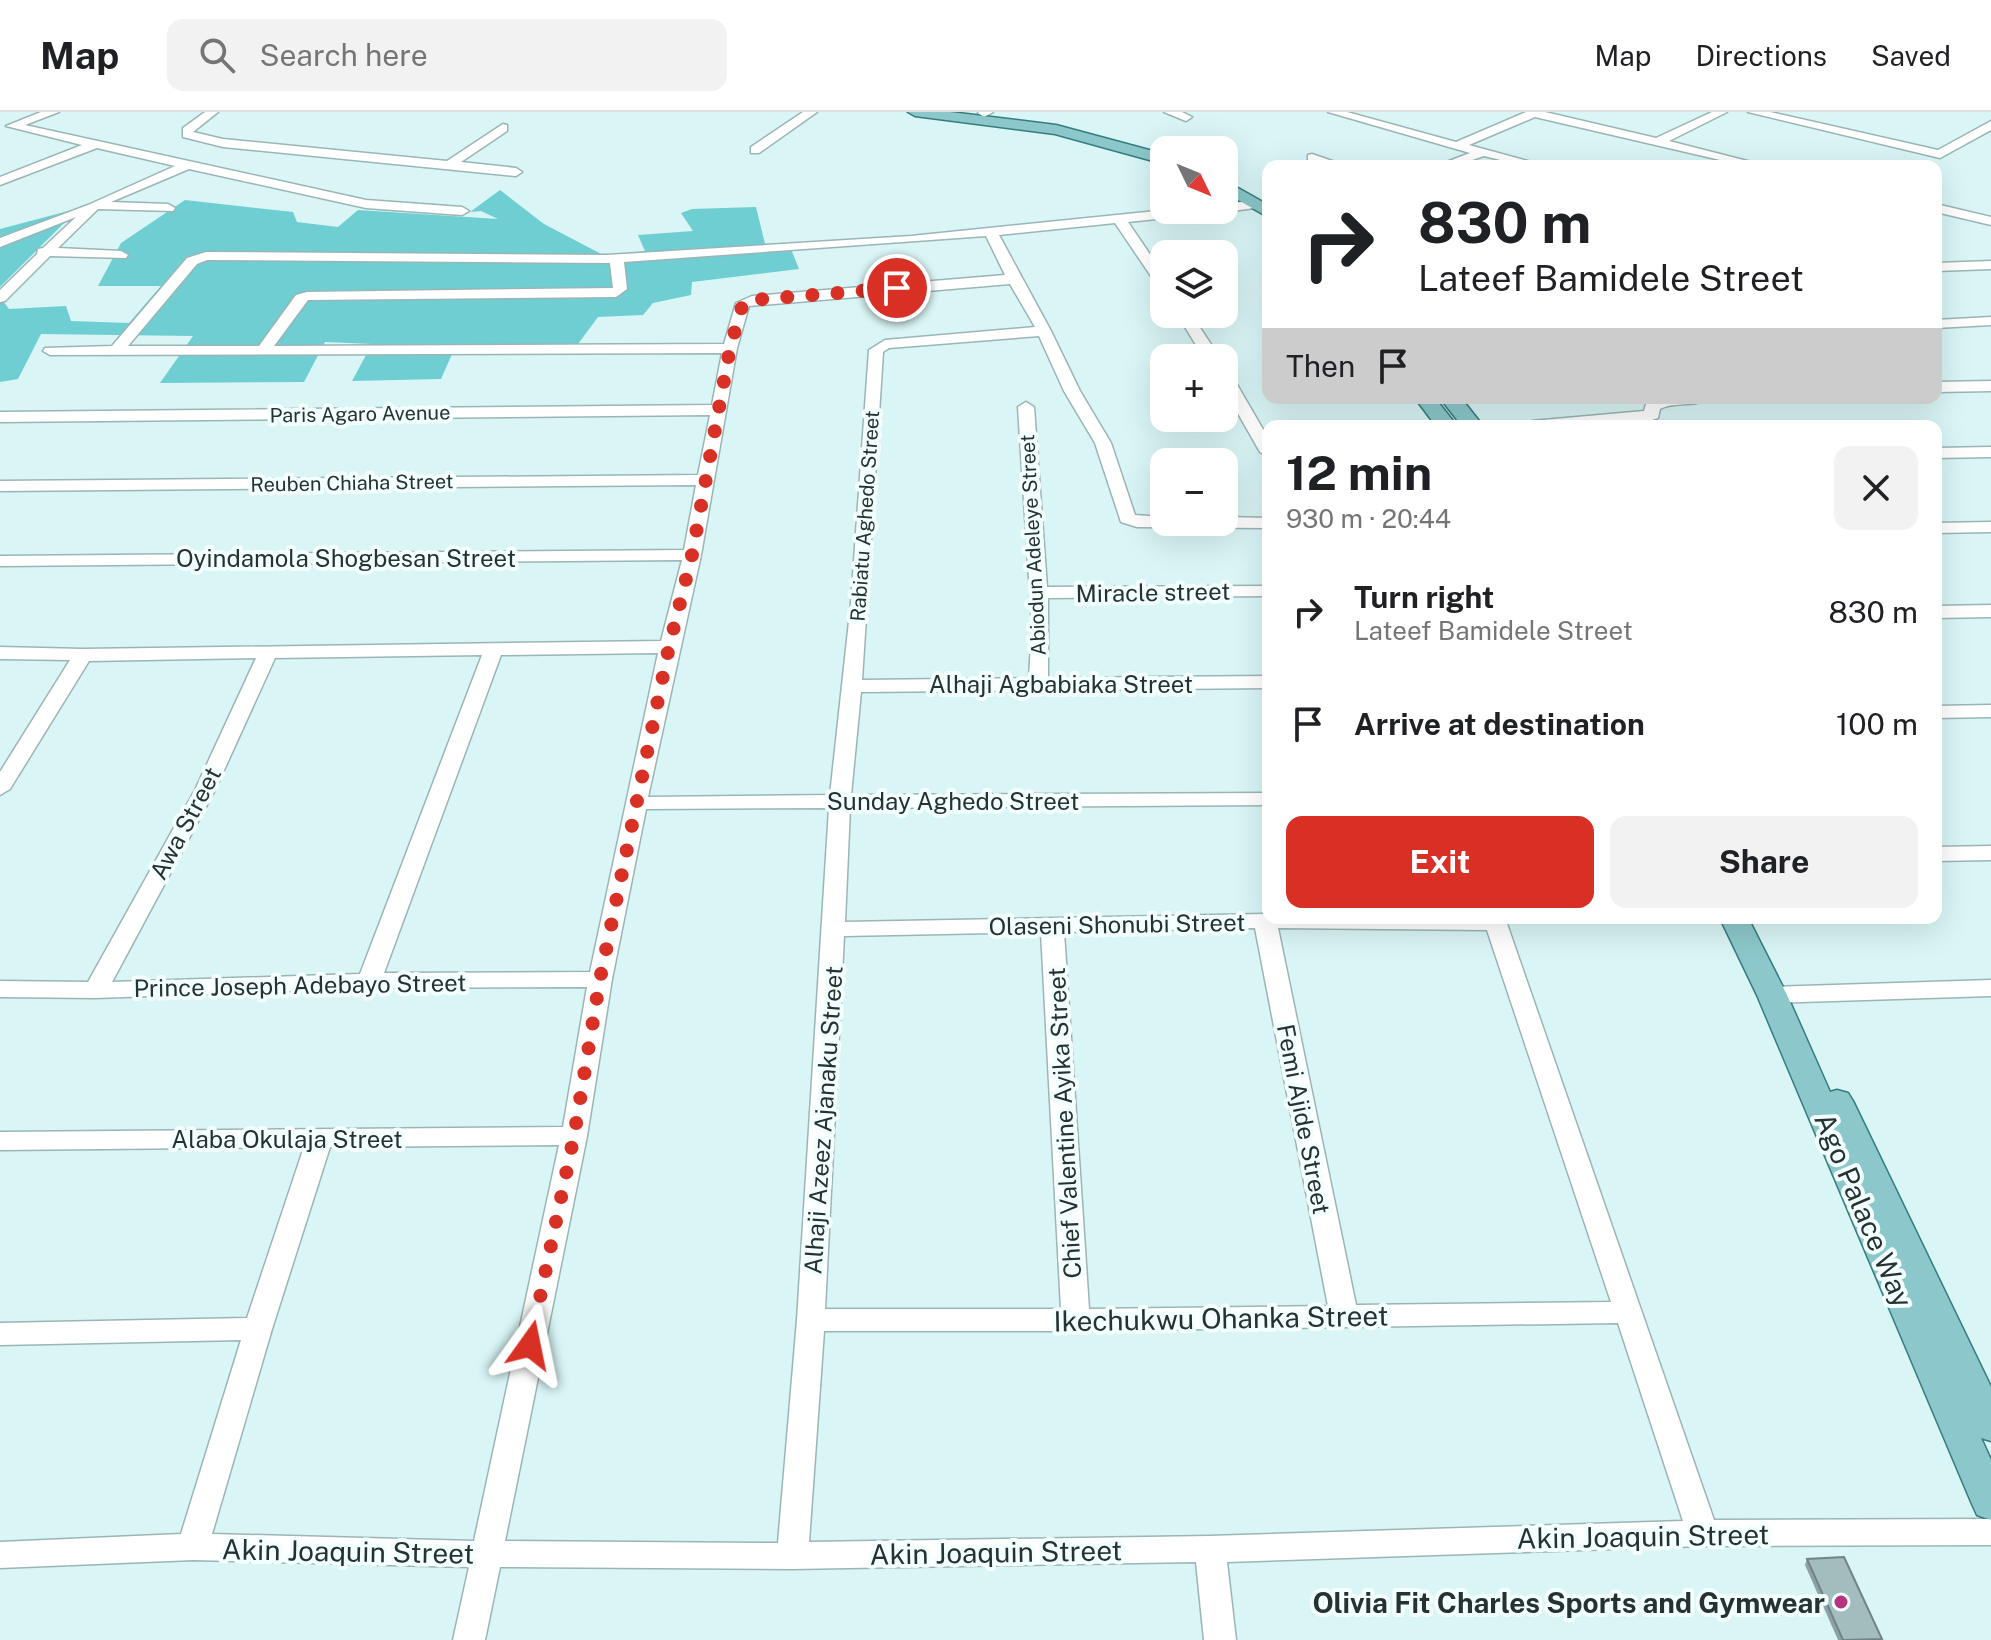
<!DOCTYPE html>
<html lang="en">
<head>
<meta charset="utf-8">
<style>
	body { margin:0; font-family:"Public Sans",sans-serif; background:#f2f2f2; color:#202124; height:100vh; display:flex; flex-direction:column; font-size:30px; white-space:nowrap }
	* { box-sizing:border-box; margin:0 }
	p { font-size:26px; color:#757577 }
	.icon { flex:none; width:44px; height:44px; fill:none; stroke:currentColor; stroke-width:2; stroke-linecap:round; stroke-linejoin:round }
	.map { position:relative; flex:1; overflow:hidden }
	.panel { position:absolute; left:1262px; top:308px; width:680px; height:504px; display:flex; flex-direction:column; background:#fff; border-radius:16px; box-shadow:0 8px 32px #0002 }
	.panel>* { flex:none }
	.hud { position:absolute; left:1262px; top:48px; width:680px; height:244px; border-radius:16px; box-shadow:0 8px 32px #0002; background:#fff; color:#202124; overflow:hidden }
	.needle { width:52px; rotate:133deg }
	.fabs { position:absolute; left:1150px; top:24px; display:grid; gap:16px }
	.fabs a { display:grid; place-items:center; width:88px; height:88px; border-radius:16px; background:#fff; box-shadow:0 8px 32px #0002; font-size:40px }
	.pin { position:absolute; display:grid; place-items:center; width:68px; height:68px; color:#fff; margin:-34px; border:4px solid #fff; border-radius:50%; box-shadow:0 2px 8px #0007 }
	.me { position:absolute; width:88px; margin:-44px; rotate:12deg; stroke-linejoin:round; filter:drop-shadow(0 0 6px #0008) }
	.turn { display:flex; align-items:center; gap:28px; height:168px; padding:0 24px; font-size:36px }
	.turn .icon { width:104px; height:104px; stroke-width:2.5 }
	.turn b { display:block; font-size:56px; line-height:68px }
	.then { display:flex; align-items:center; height:76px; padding:0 24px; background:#0003; gap:16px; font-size:30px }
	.round { display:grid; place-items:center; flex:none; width:84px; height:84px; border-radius:16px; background:#f2f2f2 }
	.headline { display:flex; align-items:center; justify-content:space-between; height:136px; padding:0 24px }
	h1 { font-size:48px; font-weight:700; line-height:60px }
	.button { display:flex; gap:16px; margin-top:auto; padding:16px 24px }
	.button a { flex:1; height:92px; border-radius:16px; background:#d93025; color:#fff; font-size:32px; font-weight:700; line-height:92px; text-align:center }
	.button a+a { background:#f2f2f2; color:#202124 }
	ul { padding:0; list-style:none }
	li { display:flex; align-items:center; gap:24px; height:112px; padding:0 24px }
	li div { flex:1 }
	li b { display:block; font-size:30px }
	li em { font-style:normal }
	header { display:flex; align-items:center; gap:48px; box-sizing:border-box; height:112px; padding:0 40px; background:#fff; border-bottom:2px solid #e0e0e0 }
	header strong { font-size:38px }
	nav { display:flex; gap:44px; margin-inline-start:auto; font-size:28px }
	.search { width:560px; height:72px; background:#f2f2f2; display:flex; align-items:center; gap:20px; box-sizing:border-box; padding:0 28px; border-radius:16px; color:#757577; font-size:30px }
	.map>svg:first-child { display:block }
</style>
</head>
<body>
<header>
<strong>Map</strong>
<div class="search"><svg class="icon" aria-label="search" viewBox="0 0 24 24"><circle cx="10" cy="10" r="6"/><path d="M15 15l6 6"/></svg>Search here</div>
<nav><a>Map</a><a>Directions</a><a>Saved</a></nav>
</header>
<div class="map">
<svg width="1991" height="1528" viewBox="0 0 1991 1528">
	<rect width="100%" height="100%" fill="#d9f5f5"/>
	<!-- green -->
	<path fill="#6eced1" d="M 500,78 L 544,112 L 605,144 L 645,139 L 638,123 L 693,119 L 681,101 L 692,97 L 756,95 L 766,136 L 791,137 L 799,157 L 692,170 L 691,183 L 653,191 L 643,203 L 598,205 L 578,232 L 456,233 L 441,267 L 352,269 L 372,232 L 325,230 L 304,270 L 160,271 L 193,224 L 41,222 L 18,267 L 0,270 L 0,185 L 9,197 L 66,194 L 71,209 L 129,211 L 161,174 L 98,174 L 121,131 L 185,88 L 293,100 L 297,110 L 338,115 L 358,98 L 498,107 L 481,99 L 470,100 Z
		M 72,98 L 65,110 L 0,175 L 0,117 Z"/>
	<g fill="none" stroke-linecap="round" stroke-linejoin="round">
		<!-- minor casing -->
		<g stroke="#9bb5b6" stroke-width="3">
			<path id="minor" d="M 41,0 L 59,0 L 25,13 L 366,88 L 462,95 L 469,99 L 462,103 L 366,96 L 189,57 L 111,90 L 168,92 L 175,96 L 173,99 L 98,97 L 58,136 L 121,139 L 128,143 L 126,146 L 50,144 L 5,189 L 0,190 L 0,178 L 37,142 L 38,137 L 43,136 L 76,105 L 0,135 L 0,126 L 88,93 L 175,54 L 97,36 L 0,73 L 0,65 L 82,33 L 6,14 Z
				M 205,0 L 218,0 L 193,20 L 223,27 L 447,49 L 503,12 L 507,13 L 507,19 L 461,50 L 516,56 L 522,60 L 516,64 L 223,35 L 183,25 L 183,16 Z
				M 803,0 L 817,0 L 759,41 L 751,41 L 751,35 Z
				M 993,0 L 984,5 L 978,1 L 979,0 Z
				M 1164,0 L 1182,0 L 1192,5 L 1186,9 Z
				M 1328,0 L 1347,0 L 1456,30 L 1526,0 L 1545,0 L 1656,26 L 1712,0 L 1727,0 L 1669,29 L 1767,54 L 1746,54 L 1535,5 L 1469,33 L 1546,54 L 1525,54 L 1484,44 L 1454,54 L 1436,54 L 1470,41 Z
				M 1748,0 L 1770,0 L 1938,38 L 1991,9 L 1991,18 L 1940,46 Z
				M 1312,42 L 1338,51 L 1340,54 L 1322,54 L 1308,49 L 1308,43 Z
				M 1258,88 L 1264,92 L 1263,95 L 1224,100 L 1219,98 L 1224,98 L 1224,92 Z
				M 1936,92 L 1991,105 L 1991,113 L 1936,100 Z
				M 1166,98 L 1211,98 L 1204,102 L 1128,110 L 1164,163 L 1164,177 L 1159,176 L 1115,111 L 999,123 L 1051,219 L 1080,279 L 1111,331 L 1135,403 L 1164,405 L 1164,410 L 1224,410 L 1224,405 L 1268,406 L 1268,416 L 1137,415 L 1121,410 L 1095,331 L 1064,279 L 1039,224 L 889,236 L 883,240 L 862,568 L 1029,566 L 1032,513 L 1018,295 L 1026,290 L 1034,295 L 1047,475 L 1268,474 L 1268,484 L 1048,486 L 1048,566 L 1268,564 L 1268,576 L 861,580 L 851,683 L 1268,681 L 1268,693 L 850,696 L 845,810 L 1265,802 L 1268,806 L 1505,806 L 1714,1408 L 1991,1407 L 1991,1433 L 1703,1434 L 1227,1450 L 1236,1528 L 1204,1528 L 1196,1450 L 792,1457 L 500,1455 L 485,1528 L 453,1528 L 469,1455 L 193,1448 L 0,1456 L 0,1430 L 181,1422 L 241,1228 L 0,1233 L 0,1211 L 247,1206 L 304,1035 L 0,1038 L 0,1020 L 563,1015 L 587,875 L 369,876 L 96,886 L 0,885 L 0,869 L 88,870 L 195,678 L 256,546 L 89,549 L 10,677 L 0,683 L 0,660 L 70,548 L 0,547 L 0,535 L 83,537 L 661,529 L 682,448 L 0,454 L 0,444 L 684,438 L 696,373 L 0,379 L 0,369 L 698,363 L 710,303 L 0,310 L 0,300 L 712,293 L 722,241 L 50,243 L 43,239 L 45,236 L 112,234 L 187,146 L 206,140 L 607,143 L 911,124 ZM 986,124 L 1005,163 L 752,184 L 736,191 L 724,232 L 274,234 L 308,188 L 616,185 L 627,177 L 624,150 ZM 207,148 L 610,151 L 613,176 L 307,180 L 296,183 L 259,234 L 128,234 L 197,152 ZM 1010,172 L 1035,215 L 885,228 L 869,238 L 851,491 L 830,683 L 648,685 L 701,443 L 737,236 L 749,194 ZM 658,541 L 590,860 L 384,861 L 501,543 ZM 482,543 L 360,862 L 112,870 L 215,678 L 275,546 ZM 829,696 L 797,1208 L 778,1431 L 505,1429 L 587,1024 L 612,867 L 646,697 ZM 1255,816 L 1328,1194 L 1089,1197 L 1064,820 ZM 1278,816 L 1487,818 L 1611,1190 L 1356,1193 ZM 1041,820 L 1061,1197 L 825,1197 L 844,824 ZM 559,1033 L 474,1429 L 212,1422 L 272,1217 L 330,1035 ZM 1618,1211 L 1683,1409 L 1210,1424 L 809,1430 L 824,1219 L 1076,1219 Z
				M 1991,149 L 1991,157 L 1936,159 L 1936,151 Z
				M 1177,202 L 1191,202 L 1220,246 L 1204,246 Z
				M 1991,205 L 1991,213 L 1936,216 L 1936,208 Z
				M 1224,259 L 1232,264 L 1268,326 L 1268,345 L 1260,340 L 1224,277 Z
				M 1991,269 L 1991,279 L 1936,280 L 1936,270 Z
				M 1655,286 L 1709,286 C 1695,296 1675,289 1660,297 L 1658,306 L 1652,308 L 1584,314 L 1524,314 L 1532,309 L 1644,299 L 1646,292 Z
				M 1991,335 L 1991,345 L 1936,346 L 1936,336 Z
				M 1991,410 L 1991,420 L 1936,421 L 1936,411 Z
				M 1991,493 L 1991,505 L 1936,506 L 1936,494 Z
				M 1991,593 L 1991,605 L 1936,606 L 1936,594 Z
				M 1991,734 L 1991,748 L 1936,749 L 1936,735 Z
				M 1991,868 L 1991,884 L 1772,891 L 1764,888 L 1760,883 L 1764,878 L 1772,875 Z"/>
		</g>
		<!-- major casing -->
		<g stroke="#367c7e" stroke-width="3">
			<path id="major" d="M 908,0 L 950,0 L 1056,13 L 1164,42 L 1164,52 L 1055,22 L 915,4 Z
				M 1224,68 L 1268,93 L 1268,105 L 1224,80 Z
				M 1415,286 L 1435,286 L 1457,314 L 1436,314 Z
				M 1440,286 L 1461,286 L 1483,314 L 1462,314 Z
				M 1720,806 L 1748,806 L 1787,883 L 1830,980 L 1837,978 L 1848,981 L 1853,989 L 1991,1275 L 1991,1329 L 1981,1326 L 1991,1348 L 1991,1408 L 1977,1403 L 1972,1392 L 1757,883 Z"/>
		</g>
		<!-- minor -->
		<use href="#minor" fill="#fff" fill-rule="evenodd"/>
		<!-- major -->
		<use href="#major" fill="#8cc8cb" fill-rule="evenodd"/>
	</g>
	<!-- wall -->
	<path fill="#8ca3a3" d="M 1807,1447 L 1882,1528 L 1838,1528 L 1805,1453 Z"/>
	<!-- building -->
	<path fill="#a3bdbe" stroke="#728485" stroke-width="2" d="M 1844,1445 L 1882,1527 L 1843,1528 L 1807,1447 Z"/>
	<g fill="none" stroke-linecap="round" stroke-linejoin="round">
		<!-- route -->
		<path stroke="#d93025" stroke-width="14" stroke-dasharray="0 25.2" d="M 530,1233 L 574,1024 L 600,867 L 669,535 L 692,443 L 730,236 L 743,191 L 752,188 L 897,176"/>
	</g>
	<!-- markers -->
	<circle fill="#b63580" stroke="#f3fefe" stroke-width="3" cx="1841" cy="1490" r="8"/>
	<g text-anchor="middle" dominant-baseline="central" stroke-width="8" stroke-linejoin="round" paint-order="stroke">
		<!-- far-street labels -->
		<g font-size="20" fill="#263131" stroke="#f3fefe">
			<text transform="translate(360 302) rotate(-1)">Paris Agaro Avenue</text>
			<text transform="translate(352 371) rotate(-1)">Reuben Chiaha Street</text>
			<text transform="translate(865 404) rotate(-86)">Rabiatu Aghedo Street</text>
			<text transform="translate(1033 433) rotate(-93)">Abiodun Adeleye Street</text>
		</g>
		<!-- street labels -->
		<g font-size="24" fill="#263131" stroke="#f3fefe">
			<text x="346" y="446">Oyindamola Shogbesan Street</text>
			<text transform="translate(1153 480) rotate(-1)">Miracle street</text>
			<text x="1061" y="572">Alhaji Agbabiaka Street</text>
			<text x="953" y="689">Sunday Aghedo Street</text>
			<text transform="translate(185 711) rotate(-62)">Awa Street</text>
			<text transform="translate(1117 812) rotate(-1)">Olaseni Shonubi Street</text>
			<text transform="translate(300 873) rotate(-1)">Prince Joseph Adebayo Street</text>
			<text transform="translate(1304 1007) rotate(79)">Femi Ajide Street</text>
			<text transform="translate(823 1008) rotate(-86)">Alhaji Azeez Ajanaku Street</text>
			<text transform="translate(1064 1011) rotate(-93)">Chief Valentine Ayika Street</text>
			<text x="287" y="1027">Alaba Okulaja Street</text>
		</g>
		<!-- near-street labels -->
		<g font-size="28" fill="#263131" stroke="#f3fefe">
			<text transform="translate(1864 1098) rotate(67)">Ago Palace Way</text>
			<text transform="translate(1221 1206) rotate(-1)">Ikechukwu Ohanka Street</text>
			<text transform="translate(1643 1424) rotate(-1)">Akin Joaquin Street</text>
			<text transform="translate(348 1439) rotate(1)">Akin Joaquin Street</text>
			<text transform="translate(996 1440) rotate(-1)">Akin Joaquin Street</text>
		</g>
		<!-- near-poi labels -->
		<g font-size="28" font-weight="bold" fill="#263131" stroke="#f3fefe" text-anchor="end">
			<text x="1825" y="1490">Olivia Fit Charles Sports and Gymwear</text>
		</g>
	</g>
</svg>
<div class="fabs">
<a><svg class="needle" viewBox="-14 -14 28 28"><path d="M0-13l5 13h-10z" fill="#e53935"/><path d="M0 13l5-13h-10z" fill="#757577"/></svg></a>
<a><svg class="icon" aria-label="layers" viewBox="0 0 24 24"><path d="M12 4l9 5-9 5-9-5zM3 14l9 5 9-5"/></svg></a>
<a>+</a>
<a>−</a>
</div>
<div class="pin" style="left:897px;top:176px;background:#d93025"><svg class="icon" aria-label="arrive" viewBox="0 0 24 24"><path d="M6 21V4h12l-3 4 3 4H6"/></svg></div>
<svg class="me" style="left:530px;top:1233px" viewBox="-20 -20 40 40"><path d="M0-17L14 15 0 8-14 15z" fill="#d93025" stroke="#fff" stroke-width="4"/></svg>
<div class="hud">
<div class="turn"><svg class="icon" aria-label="right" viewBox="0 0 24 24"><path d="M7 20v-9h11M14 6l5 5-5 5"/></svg><div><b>830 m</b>Lateef Bamidele Street</div></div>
<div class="then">Then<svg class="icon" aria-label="arrive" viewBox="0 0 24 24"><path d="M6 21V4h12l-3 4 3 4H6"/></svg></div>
</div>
<section class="panel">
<div class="headline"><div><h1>12 min</h1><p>930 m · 20:44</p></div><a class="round"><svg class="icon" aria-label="close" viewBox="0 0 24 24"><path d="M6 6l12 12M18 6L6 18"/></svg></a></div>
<ul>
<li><svg class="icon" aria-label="right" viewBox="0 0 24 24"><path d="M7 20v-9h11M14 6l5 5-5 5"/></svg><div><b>Turn right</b><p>Lateef Bamidele Street</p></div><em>830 m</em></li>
<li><svg class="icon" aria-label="arrive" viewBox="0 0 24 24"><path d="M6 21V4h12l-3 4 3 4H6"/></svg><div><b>Arrive at destination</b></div><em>100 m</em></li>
</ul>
<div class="button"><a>Exit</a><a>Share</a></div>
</section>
</div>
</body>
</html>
